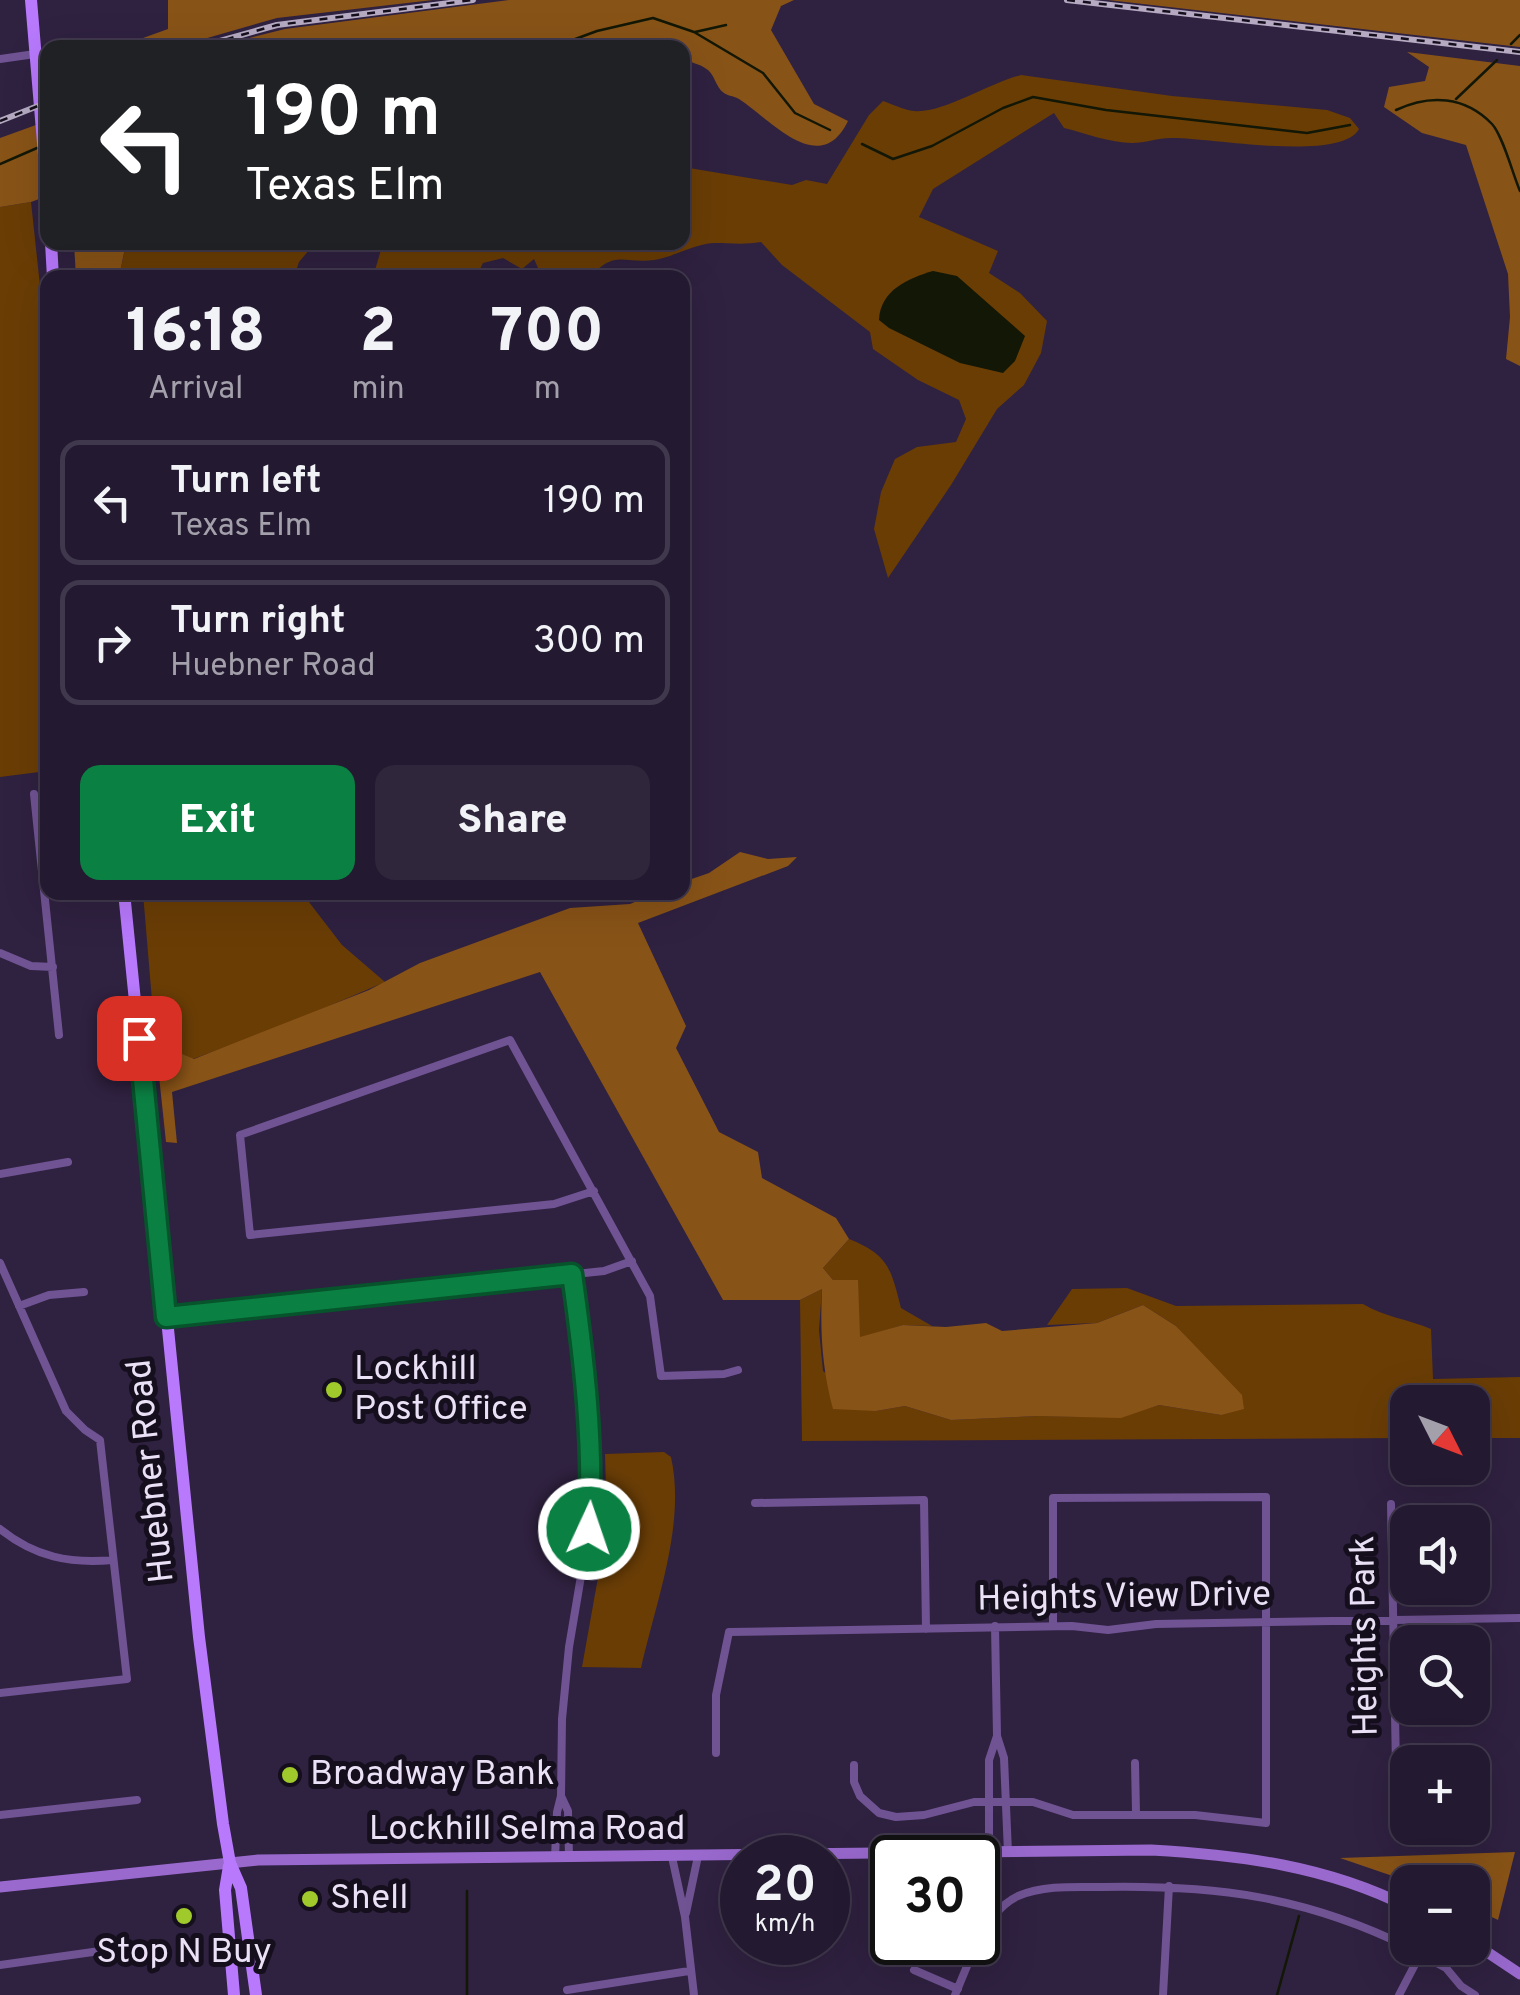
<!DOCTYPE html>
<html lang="en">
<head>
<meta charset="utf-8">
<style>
	body { margin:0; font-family:Overpass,sans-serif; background:#2f263c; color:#f1f3f6; height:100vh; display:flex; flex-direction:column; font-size:38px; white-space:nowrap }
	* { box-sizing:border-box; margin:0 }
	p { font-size:32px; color:#a3a0ab }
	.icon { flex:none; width:55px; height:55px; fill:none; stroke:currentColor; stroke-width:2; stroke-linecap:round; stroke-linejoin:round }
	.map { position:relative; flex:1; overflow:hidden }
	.sheet { position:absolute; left:40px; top:270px; width:650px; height:630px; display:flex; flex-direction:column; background:#231930; border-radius:20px; box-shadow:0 10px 40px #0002,0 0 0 2px #40384c }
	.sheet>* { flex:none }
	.guide { position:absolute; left:40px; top:40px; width:650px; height:210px; border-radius:20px; box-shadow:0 10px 40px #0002,0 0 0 2px #40384c; background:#202124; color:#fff; overflow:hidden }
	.needle { width:65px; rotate:132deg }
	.buttons { position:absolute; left:1390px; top:1385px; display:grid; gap:20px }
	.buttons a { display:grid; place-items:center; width:100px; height:100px; border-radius:20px; background:#231930; box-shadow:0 10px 40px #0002,0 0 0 2px #40384c; font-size:50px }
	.speed { position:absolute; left:720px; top:1835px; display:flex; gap:20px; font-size:50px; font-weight:700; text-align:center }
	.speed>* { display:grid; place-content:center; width:130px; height:130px; border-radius:50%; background:#231930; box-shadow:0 10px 40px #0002,0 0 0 2px #40384c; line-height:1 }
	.speed small { font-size:25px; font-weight:400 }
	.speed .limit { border:5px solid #111; border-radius:15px; background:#fff; color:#111 }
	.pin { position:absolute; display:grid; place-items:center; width:85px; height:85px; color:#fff; margin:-42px; border-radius:20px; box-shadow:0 5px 15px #0006 }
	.me { position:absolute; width:110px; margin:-55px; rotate:3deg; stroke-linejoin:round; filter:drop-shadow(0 0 8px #0008) }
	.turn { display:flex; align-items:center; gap:35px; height:210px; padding:0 40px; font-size:45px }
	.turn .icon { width:130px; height:130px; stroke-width:2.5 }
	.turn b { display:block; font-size:70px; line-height:85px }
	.eta { display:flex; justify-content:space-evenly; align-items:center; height:170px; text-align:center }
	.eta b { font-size:60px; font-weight:800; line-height:70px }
	.button { display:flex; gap:20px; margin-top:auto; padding:20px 40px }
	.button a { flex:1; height:115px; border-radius:20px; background:#0b8043; color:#fff; font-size:40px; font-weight:800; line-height:115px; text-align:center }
	.button a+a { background:#2f263c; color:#f1f3f6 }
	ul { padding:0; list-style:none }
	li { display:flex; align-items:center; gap:30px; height:125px; margin:0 20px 15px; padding:0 20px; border:5px solid #40384c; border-radius:20px }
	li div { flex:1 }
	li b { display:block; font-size:38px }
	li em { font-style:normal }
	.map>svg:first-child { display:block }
</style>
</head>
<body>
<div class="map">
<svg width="1520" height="1995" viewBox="0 0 1520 1995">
	<rect width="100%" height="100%" fill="#2f2140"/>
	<!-- green -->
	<path fill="#6a3d05" d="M 1021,75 L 1172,96 L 1327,110 L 1350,118 L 1359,129 C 1340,163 1208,137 1171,138 C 1158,138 1145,143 1132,143 C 1110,143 1085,133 1064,128 L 1054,113 L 933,189 L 919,217 L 998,251 L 989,273 L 1020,293 L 1047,321 L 1041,353 L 1024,385 L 997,409 L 951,485 L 888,578 L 874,529 L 881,492 L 895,459 L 917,447 L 956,442 L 966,419 L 959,400 L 918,380 L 873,349 L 870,332 L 782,265 L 761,242 C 744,245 730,243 714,243 C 693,244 674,257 654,260 C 625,264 614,249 591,277 L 542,277 L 534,259 L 522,269 L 503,258 L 483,263 L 476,277 L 373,277 L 383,243 L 682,242 L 683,167 L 792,185 L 806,180 L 827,184 L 869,115 L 883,101 C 892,104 904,110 914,111 C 942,114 989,83 1021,75 Z
		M 31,202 L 48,360 L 47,771 L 0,777 L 0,207 Z
		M 126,243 L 315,243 L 299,262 L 294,277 L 119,278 Z
		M 143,893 L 302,893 L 342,945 L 385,982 L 280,1027 L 193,1059 L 173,1050 L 156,1048 Z
		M 849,1239 C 889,1255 891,1269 901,1308 L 932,1326 L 903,1325 L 860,1338 L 833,1280 L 823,1268 Z
		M 1127,1288 L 1176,1306 L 1363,1304 C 1385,1317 1407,1319 1431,1329 L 1433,1379 L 1520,1377 L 1520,1438 L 1473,1438 L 1472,1402 L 1408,1402 L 1407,1438 L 802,1441 L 800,1300 L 822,1289 L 819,1330 L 823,1371 L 876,1411 L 905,1406 L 951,1420 L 1038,1416 L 1121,1417 L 1159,1405 L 1221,1415 L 1207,1361 L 1176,1326 L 1143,1305 L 1097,1323 L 1047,1325 L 1072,1289 Z
		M 664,1452 L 671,1457 C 686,1524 656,1602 641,1668 L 582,1667 L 607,1527 L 605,1454 Z"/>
	<!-- forest -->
	<path fill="#885317" d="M 168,0 L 433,0 L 277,18 L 176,47 L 118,47 L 168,29 Z
		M 509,0 L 794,0 L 781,6 L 771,30 L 814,104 L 848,121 C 820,179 771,120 739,99 C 734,96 728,96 724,93 C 715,87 715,73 705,68 C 699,64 690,62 683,59 L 682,48 L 647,44 L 601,48 L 214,47 L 285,29 Z
		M 1108,0 L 1520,0 L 1520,47 Z
		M 1407,52 L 1520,66 L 1520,366 L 1506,359 L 1510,317 L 1508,274 L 1466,145 L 1422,133 L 1384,107 L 1389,87 L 1425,81 L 1429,67 Z
		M 47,121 L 47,196 L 31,202 L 0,207 L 0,138 Z
		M 74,243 L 126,243 L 119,277 L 76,277 Z
		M 740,852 L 768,859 L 797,857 L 788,866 L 638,923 L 686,1026 L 676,1048 L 719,1132 L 758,1152 L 762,1178 L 836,1218 L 849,1239 L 823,1268 L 833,1280 L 858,1280 L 860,1337 L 903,1325 L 946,1327 L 986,1323 L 1002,1331 L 1097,1323 L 1143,1305 L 1176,1326 L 1242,1395 L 1244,1409 L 1221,1415 L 1159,1405 L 1121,1418 L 1038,1416 L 951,1420 L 905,1406 L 876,1411 L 833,1409 C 822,1368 820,1332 822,1289 L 800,1300 L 723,1300 L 540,972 L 172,1092 L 177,1143 L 166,1142 L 156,1048 L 173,1050 L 194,1059 L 369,990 L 420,963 L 570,908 L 630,904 L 657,893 L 682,892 L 683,882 L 709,873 Z
		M 1515,1852 L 1498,1920 L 1473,1908 L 1472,1882 L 1410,1882 L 1340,1858 Z"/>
	<!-- water -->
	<path fill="#121706" d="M 933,271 L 957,276 L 1025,336 L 1015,361 L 1003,373 L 960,363 L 889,328 L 879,320 C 880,290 909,278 933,271 Z"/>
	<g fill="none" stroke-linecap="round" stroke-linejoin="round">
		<!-- stream -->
		<path stroke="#121706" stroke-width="2.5" d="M 695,32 L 726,25
			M 1511,44 L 1520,35
			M 551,48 L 597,31 L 653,18 L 694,32 L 763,73 L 795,113 L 830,130
			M 1456,99 L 1497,60
			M 1396,110 C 1430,94 1465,96 1492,124 C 1503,136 1513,175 1520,191
			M 862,144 L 893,159 L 932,146 L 1003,108 L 1033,97 L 1106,110 L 1307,133 L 1350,125
			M 0,164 L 37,148
			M 467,1891 L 467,1995
			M 1277,1995 L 1299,1916"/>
		<!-- minor -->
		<path stroke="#705393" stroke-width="8" d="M 0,59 L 35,54
			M 34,794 L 59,1035
			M 0,953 L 31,966 L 53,967
			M 0,1174 L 68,1162
			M 594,1191 L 554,1204 L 250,1235 L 240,1135 L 510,1040 L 650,1296 L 661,1376 L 724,1374 L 738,1370
			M 0,1263 L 66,1411 L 85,1430 L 100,1440 L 127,1679 L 0,1693
			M 19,1306 L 49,1295 L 84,1292
			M 166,1317 L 604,1271 L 632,1261
			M 755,1503 L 924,1500 L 926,1629
			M 1391,1504 L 1396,1767
			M 0,1529 C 35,1557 70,1564 113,1560
			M 995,1626 L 997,1736 L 1004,1758 L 1008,1853
			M 716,1753 L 716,1695 L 729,1632 L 1072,1626 L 1108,1630 L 1156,1624 L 1520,1618
			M 1135,1763 L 1136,1813
			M 854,1765 L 854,1782 L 860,1796 L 879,1813 L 896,1817 L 924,1815 L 974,1802 L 1033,1802 L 1073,1815 L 1195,1815 L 1266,1823 L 1266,1497 L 1053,1498 L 1053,1626
			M 561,1796 L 568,1811 L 569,1858
			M 0,1815 L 137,1800
			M 989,1853 L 989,1760 L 997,1736
			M 672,1857 L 685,1917 L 694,1995
			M 555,1858 L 557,1812 L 561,1796 L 562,1719 L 569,1647 L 589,1529 L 592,1482 L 582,1343 L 573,1274
			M 686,1913 L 698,1856
			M 978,1941 C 988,1923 999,1905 1018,1896 C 1044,1885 1075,1887 1102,1887 C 1215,1885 1304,1896 1408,1947
			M 1409,1948 L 1446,1968 L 1461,1986 L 1475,1995
			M 0,1965 L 107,1950
			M 914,1970 L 958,1989
			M 567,1990 L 689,1971
			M 955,1995 L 977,1942
			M 1163,1995 L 1169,1886
			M 1399,1995 L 1421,1953"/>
		<!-- secondary -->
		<path stroke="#9969ce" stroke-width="11" d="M 0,1887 L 258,1860 L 1151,1850 C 1240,1855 1327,1866 1408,1907
			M 1472,1942 L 1520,1974"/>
		<!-- primary -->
		<path stroke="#b879fd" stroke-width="12" d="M 31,0 L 48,202
			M 51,242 L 53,278
			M 124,892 L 199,1637 L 223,1824 L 230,1863 L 241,1888 L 256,1995
			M 229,1866 L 225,1890 L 234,1995"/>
		<!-- rail casing -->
		<g stroke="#b5aac2" stroke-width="6">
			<path id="rail" d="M 1067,0 L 1520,52
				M 195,48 L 277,25 L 473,0
				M 0,121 L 48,102"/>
		</g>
		<!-- rail -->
		<use href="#rail" stroke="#150e1c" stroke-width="2.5" stroke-dasharray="8" stroke-linecap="butt"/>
	</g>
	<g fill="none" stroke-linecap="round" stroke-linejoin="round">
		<!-- route casing -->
		<g stroke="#07532c" stroke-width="25">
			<path id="route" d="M 139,1038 L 166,1317 L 572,1274 C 584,1359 594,1444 589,1529"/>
		</g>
		<!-- route -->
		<use href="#route" stroke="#0b8043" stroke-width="18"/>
	</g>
	<!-- markers -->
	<g fill="#a0c92c" stroke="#150e1c" stroke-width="4">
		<circle cx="334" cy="1390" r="10"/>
		<circle cx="290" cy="1775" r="10"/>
		<circle cx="310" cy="1899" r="10"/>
		<circle cx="184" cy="1916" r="10"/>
	</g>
	<g text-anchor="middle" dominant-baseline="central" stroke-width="10" stroke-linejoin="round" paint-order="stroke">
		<!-- poi labels -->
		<g font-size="35" fill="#eae1f6" stroke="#150e1c" text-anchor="start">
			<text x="354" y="1370">Lockhill<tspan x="354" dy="40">Post Office</tspan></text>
			<text x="310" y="1775">Broadway Bank</text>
			<text x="330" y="1899">Shell</text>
			<text x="184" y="1953" text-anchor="middle">Stop N Buy</text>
		</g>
		<!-- street labels -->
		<g font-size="35" fill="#eae1f6" stroke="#150e1c">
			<text transform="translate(152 1471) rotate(-96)">Huebner Road</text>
			<text transform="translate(1124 1598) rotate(-1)">Heights View Drive</text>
			<text transform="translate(1366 1636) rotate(-91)">Heights Park</text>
			<text x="527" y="1830">Lockhill Selma Road</text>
		</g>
	</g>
</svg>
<div class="buttons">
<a><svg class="needle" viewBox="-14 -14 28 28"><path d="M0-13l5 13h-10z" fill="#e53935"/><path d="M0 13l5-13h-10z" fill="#a3a0ab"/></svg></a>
<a><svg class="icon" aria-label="sound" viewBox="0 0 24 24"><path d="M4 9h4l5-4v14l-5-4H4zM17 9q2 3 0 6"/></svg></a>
<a><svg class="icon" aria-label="search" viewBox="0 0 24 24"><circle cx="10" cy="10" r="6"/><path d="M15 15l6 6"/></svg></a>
<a>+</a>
<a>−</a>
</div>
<div class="speed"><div>20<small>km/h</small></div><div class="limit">30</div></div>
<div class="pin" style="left:139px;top:1038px;background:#d93025"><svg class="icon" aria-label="arrive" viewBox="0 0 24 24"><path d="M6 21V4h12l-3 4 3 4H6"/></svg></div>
<svg class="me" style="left:589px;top:1529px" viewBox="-20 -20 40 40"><circle r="17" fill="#0b8043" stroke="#fff" stroke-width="3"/><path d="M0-11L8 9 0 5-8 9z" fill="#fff"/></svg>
<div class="guide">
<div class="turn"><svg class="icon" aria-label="left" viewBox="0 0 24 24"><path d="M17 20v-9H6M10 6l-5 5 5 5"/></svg><div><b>190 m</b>Texas Elm</div></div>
</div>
<section class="sheet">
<div class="eta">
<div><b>16:18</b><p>Arrival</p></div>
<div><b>2</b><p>min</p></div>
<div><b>700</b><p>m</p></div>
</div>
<ul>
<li><svg class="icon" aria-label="left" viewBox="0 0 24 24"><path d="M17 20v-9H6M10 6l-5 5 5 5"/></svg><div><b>Turn left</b><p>Texas Elm</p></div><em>190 m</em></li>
<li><svg class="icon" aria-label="right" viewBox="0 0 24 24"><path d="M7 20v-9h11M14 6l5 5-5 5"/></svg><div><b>Turn right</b><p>Huebner Road</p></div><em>300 m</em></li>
</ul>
<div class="button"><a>Exit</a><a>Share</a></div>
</section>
</div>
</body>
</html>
